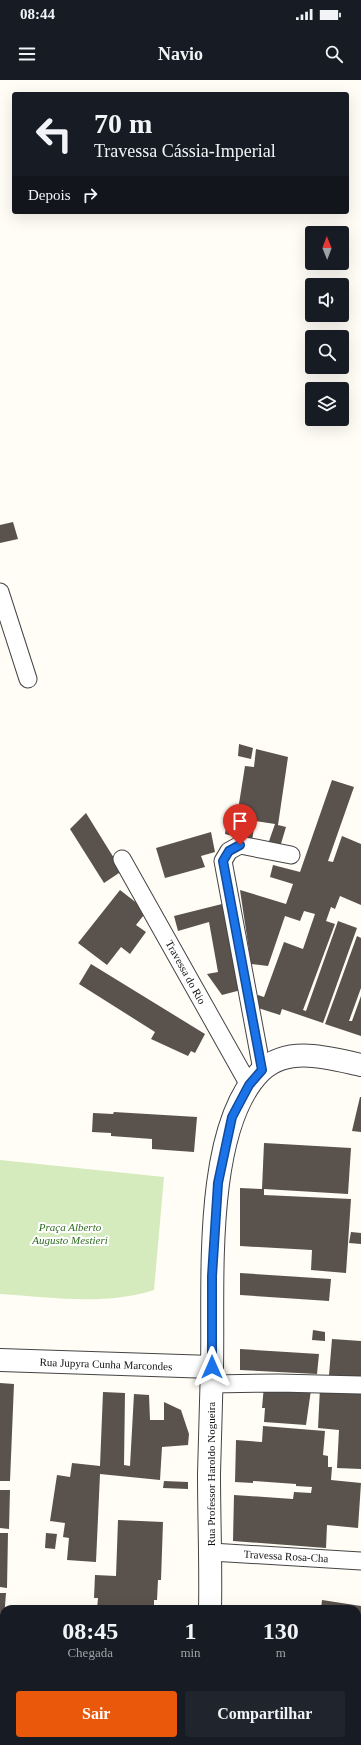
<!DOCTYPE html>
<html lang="pt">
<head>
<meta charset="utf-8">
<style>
	body { margin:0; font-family:"Times New Roman",serif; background:#20242c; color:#f1f3f6; height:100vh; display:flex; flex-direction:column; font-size:15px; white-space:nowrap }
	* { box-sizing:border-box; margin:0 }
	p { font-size:13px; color:#9ea1a6 }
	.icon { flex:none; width:22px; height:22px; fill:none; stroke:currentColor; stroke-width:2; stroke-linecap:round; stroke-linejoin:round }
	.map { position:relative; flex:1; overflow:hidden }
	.side { position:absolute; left:0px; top:1525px; width:361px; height:140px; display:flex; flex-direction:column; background:#171b24; border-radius:12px 12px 0 0; box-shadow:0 4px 16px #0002 }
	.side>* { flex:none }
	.top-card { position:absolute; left:12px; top:12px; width:337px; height:122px; border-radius:4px; box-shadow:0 4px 16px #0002; background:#171b24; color:#f1f3f6; overflow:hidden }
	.needle { width:26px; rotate:359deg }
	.tools { position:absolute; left:305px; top:146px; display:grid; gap:8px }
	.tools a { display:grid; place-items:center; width:44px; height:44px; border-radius:4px; background:#171b24; box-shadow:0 4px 16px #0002; font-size:20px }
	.pin { position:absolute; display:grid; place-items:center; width:34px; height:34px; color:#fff; margin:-41px -17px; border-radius:50% 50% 50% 0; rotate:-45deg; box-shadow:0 0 4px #0007 }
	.pin .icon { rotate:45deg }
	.me { position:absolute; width:44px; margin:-22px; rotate:0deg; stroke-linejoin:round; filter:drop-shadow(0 0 3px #0008) }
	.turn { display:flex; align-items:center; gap:14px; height:84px; padding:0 16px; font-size:18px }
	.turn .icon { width:52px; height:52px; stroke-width:2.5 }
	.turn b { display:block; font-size:28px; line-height:34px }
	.then { display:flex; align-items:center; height:38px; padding:0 16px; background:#0003; gap:8px; font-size:15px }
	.eta { display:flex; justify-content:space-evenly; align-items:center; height:68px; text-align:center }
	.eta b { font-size:24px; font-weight:700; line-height:28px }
	.button { display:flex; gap:8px; margin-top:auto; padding:8px 16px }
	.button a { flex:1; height:46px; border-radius:4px; background:#ea580c; color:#fff; font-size:16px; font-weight:700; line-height:46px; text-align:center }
	.button a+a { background:#20242c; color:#f1f3f6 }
	.status { display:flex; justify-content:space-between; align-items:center; height:28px; padding:0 20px; background:#171b24; direction:ltr }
	.status svg { height:11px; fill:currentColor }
	header { display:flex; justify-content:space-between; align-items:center; height:52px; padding:0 16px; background:#171b24; font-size:18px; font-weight:700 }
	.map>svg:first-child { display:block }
</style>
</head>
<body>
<div class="status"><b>08:44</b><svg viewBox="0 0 49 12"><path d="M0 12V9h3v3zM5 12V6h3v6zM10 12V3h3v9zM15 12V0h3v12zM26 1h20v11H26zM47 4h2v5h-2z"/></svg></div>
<header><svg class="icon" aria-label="menu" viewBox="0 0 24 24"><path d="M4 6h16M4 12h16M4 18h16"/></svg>Navio<svg class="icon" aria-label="search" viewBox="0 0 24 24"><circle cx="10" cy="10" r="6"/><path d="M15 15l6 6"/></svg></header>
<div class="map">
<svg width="361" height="1665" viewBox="0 0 361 1665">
	<rect width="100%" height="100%" fill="#fffdf5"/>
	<!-- green -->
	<path fill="#d5ebbd" d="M 0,1080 L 164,1097 L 154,1210 C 104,1226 51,1217 0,1214 Z"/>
	<!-- building -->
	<path fill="#5a524d" d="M 13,442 L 18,459 L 0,463 L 0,445 Z
		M 239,664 L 253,668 L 251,679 L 238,676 Z
		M 256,669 L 288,677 L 278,745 L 286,747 L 280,767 L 268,764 L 275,744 L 255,741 L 252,761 L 225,754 L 229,729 L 238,730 L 245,686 L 254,687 Z
		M 332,700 L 354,707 L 328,781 L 333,782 L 342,756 L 361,764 L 361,825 L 340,816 L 335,829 L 331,827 L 326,841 L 335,844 L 303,930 L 306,931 L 338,841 L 357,848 L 323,943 L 282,929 L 280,935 L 255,927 L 258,915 L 264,917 L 284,862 L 303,869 L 315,834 L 304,831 L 300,841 L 285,836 L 268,886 L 251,884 L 240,810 L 286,824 L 293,804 L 270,797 L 273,785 L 300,792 Z
		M 86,733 L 122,791 L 104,803 L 70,749 Z
		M 211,752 L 215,772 L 201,776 L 205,787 L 165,798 L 156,768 Z
		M 120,810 L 147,831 L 136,845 L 146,852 L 130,874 L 121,867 L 107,885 L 78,863 Z
		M 226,823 L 241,910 L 222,915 L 207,894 L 218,892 L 209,842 L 178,851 L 174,836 Z
		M 357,856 L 361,858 L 361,908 L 349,941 L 352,941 L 361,916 L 361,956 L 325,944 Z
		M 91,884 L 205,954 L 195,973 L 191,971 L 188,976 L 151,959 L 155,952 L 79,904 Z
		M 360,1017 L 361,1017 L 361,1052 L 352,1051 Z
		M 114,1032 L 197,1037 L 194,1072 L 152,1069 L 152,1059 L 111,1056 L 111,1053 L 92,1052 L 93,1033 L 113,1034 Z
		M 264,1063 L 351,1068 L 348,1114 L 264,1109 L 264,1115 L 351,1119 L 346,1193 L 311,1190 L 312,1170 L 240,1166 L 240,1108 L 262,1109 Z
		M 351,1152 L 361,1153 L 361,1164 L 349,1163 Z
		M 240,1193 L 331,1199 L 329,1221 L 240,1215 Z
		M 313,1250 L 325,1252 L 325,1261 L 312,1260 Z
		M 332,1259 L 361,1261 L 361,1297 L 329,1295 Z
		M 240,1269 L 319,1274 L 317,1294 L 240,1290 Z
		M 0,1303 L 14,1304 L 10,1401 L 0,1401 Z
		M 264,1306 L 311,1310 L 306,1345 L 264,1342 L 265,1328 L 262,1328 Z
		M 320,1308 L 361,1311 L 361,1389 L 337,1388 L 339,1350 L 318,1348 Z
		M 103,1312 L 125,1313 L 124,1385 L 130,1386 L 134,1314 L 149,1315 L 150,1340 L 164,1340 L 164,1322 L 181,1330 L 189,1354 L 188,1365 L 162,1367 L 160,1400 L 100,1394 L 96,1482 L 67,1480 L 69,1458 L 63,1457 L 65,1443 L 50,1441 L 57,1395 L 70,1397 L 72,1383 L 100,1386 Z
		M 263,1346 L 325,1351 L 323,1375 L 328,1376 L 328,1387 L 332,1387 L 331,1400 L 361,1403 L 358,1448 L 327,1445 L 326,1468 L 233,1461 L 234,1415 L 293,1419 L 294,1412 L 311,1413 L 312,1407 L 296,1406 L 296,1404 L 253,1401 L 253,1403 L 235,1402 L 236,1360 L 262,1362 Z
		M 164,1401 L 188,1402 L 188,1409 L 163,1408 Z
		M 0,1410 L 10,1410 L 9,1449 L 0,1448 Z
		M 118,1440 L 163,1442 L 161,1500 L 158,1500 L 157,1520 L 154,1520 L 154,1529 L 97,1529 L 98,1518 L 94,1518 L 95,1495 L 116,1496 Z
		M 0,1453 L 8,1453 L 7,1508 L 0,1507 Z
		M 46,1453 L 57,1454 L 55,1469 L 45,1468 Z
		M 0,1513 L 6,1513 L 4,1539 L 0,1539 Z
		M 322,1520 L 361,1526 L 361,1567 L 357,1566 L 357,1529 L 321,1529 Z
		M 171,1661 L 182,1661 L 182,1665 L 171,1665 Z
		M 229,1661 L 354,1661 L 354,1665 L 229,1665 Z"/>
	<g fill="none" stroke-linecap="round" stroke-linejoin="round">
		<!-- lane casing -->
		<g stroke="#444" stroke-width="19">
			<path id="lane" d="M 0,512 L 28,599
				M 122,779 L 249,1005
				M 262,990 L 223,781 L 229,771 L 240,765 L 291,775
				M 211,1304 L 278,1303 L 361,1305
				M 211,1472 L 361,1481"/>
		</g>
		<!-- street casing -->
		<g stroke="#444" stroke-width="24">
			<path id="street" d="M 0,1280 L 212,1287
				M 210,1529 C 211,1484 209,1439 209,1394 C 210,1358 211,1322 212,1286 C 214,1208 202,1049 261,991 C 288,965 329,978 361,985
				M 207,1665 L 207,1661"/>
		</g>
		<!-- lane -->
		<use href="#lane" stroke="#fff" stroke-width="17"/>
		<!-- street -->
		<use href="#street" stroke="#fff" stroke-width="22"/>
	</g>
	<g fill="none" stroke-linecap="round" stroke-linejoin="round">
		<!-- route casing -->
		<g stroke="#114b97" stroke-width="10">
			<path id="route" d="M 212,1287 L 212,1196 L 218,1103 L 232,1037 L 249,1005 L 262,990 L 223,781 L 229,771 L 240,765"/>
		</g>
		<!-- route -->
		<use href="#route" stroke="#1a73e8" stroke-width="7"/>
	</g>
	<g text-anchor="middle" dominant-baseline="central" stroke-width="4" stroke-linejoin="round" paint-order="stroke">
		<!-- street labels -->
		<g font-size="11" fill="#111" stroke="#fff">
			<text transform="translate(186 892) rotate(61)">Travessa do Rio</text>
			<text transform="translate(106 1284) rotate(2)">Rua Jupyra Cunha Marcondes</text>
			<text transform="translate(211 1394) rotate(-90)">Rua Professor Haroldo Nogueira</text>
			<text transform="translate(286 1476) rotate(3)">Travessa Rosa-Cha</text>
		</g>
		<!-- park labels -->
		<g font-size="11" font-style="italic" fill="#2f6b1f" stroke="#fff">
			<text x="70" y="1147">Praça Alberto<tspan x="70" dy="13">Augusto Mestieri</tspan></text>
		</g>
	</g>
</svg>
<div class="tools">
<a><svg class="needle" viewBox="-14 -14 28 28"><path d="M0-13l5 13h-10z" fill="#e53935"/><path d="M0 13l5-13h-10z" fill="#9ea1a6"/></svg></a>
<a><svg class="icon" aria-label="sound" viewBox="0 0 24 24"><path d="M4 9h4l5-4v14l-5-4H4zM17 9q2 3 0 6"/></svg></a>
<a><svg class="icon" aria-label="search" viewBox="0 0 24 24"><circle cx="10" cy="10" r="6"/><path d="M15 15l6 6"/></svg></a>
<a><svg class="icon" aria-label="layers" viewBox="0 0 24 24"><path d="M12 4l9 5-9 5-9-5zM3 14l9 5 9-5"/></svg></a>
</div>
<div class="pin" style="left:240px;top:765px;background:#d93025"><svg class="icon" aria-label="arrive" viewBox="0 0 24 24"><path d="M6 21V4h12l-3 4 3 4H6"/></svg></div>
<svg class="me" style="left:212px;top:1287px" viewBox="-20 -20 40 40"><path d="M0-17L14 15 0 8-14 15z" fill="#1a73e8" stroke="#fff" stroke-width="4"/></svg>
<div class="top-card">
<div class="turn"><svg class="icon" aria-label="left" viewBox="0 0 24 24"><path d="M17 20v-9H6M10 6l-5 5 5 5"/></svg><div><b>70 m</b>Travessa Cássia-Imperial</div></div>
<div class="then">Depois<svg class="icon" aria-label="right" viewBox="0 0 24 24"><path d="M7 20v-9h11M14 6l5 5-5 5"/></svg></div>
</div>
<section class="side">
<div class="eta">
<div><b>08:45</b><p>Chegada</p></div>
<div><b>1</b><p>min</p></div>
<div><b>130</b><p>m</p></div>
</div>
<div class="button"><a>Sair</a><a>Compartilhar</a></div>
</section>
</div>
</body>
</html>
